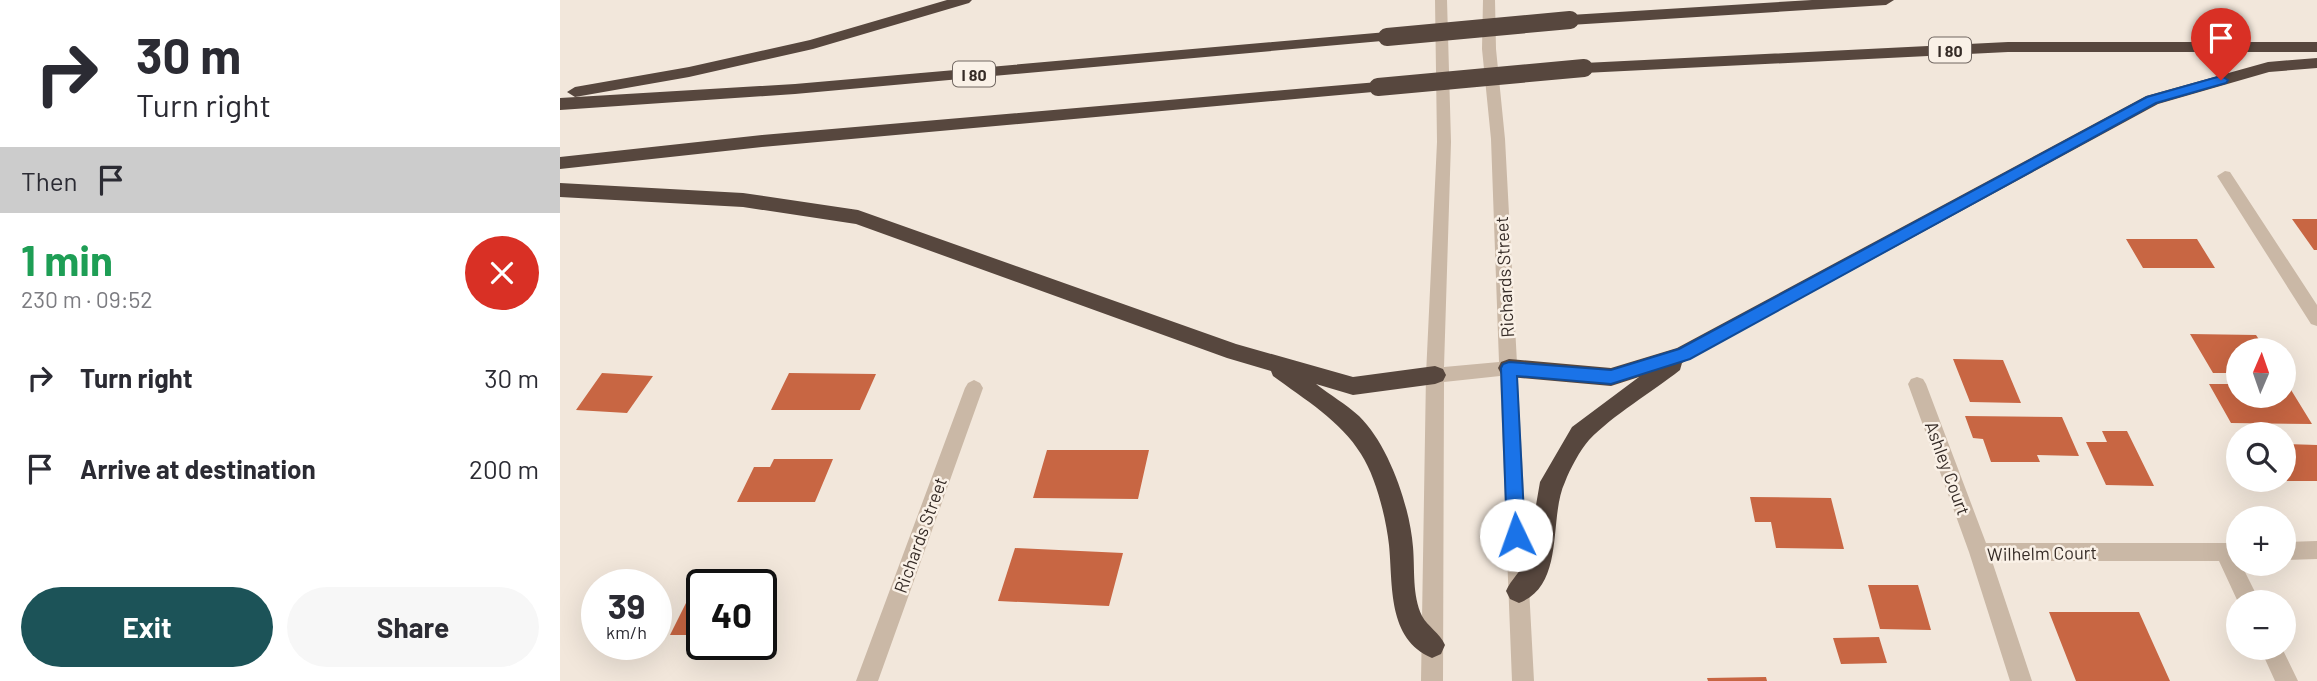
<!DOCTYPE html>
<html lang="en">
<head>
<meta charset="utf-8">
<style>
	body { margin:0; font-family:Barlow,sans-serif; background:#f7f7f7; color:#2b2b33; height:100vh; display:flex; flex-direction:column; font-size:26px; white-space:nowrap }
	* { box-sizing:border-box; margin:0 }
	p { font-size:23px; color:#7c7c81 }
	.icon { flex:none; width:38px; height:38px; fill:none; stroke:currentColor; stroke-width:2; stroke-linecap:round; stroke-linejoin:round }
	.map { position:relative; flex:1; overflow:hidden }
	.details { display:flex; flex-direction:column; background:#fff; width:560px }
	.details>* { flex:none }
	.banner { background:#fff; color:#2b2b33; overflow:hidden }
	.needle { width:46px; rotate:2deg }
	.tools { position:absolute; left:1666px; top:338px; display:grid; gap:14px }
	.tools a { display:grid; place-items:center; width:70px; height:70px; border-radius:50%; background:#fff; box-shadow:0 7px 28px #0002; font-size:35px }
	.speed { position:absolute; left:21px; top:569px; display:flex; gap:14px; font-size:35px; font-weight:700; text-align:center }
	.speed>* { display:grid; place-content:center; width:91px; height:91px; border-radius:50%; background:#fff; box-shadow:0 7px 28px #0002; line-height:1 }
	.speed small { font-size:18px; font-weight:400 }
	.speed .limit { border:4px solid #111; border-radius:10px; background:#fff; color:#111 }
	.pin { position:absolute; display:grid; place-items:center; width:60px; height:60px; color:#fff; margin:-72px -30px; border-radius:50% 50% 50% 0; rotate:-45deg; box-shadow:0 0 7px #0007 }
	.pin .icon { rotate:45deg }
	.me { position:absolute; width:77px; margin:-38px; rotate:357deg; stroke-linejoin:round; filter:drop-shadow(0 0 5px #0008) }
	.turn { display:flex; align-items:center; gap:24px; height:147px; padding:0 21px; font-size:32px }
	.turn .icon { width:91px; height:91px; stroke-width:2.5 }
	.turn b { display:block; font-size:49px; line-height:60px }
	.then { display:flex; align-items:center; height:66px; padding:0 21px; background:#0003; gap:14px; font-size:26px }
	.round { display:grid; place-items:center; flex:none; width:74px; height:74px; border-radius:37px; background:#f7f7f7 }
	.headline { display:flex; align-items:center; justify-content:space-between; height:119px; padding:0 21px }
	h1 { font-size:42px; font-weight:700; line-height:52px; color:#1e9e55 }
	.button { display:flex; gap:14px; margin-top:auto; padding:14px 21px }
	.button a { flex:1; height:80px; border-radius:42px; background:#1c5358; color:#fff; font-size:28px; font-weight:700; line-height:80px; text-align:center }
	.button a+a { background:#f7f7f7; color:#2b2b33 }
	ul { padding:0; list-style:none }
	li { display:flex; align-items:center; gap:21px; height:91px; padding:0 21px }
	li div { flex:1 }
	li b { display:block; font-size:26px }
	li em { font-style:normal }
	main { display:flex; flex:1; min-height:0 }
	.map>svg:first-child { display:block }
</style>
</head>
<body>
<main>
<section class="details">
<div class="banner">
<div class="turn"><svg class="icon" aria-label="right" viewBox="0 0 24 24"><path d="M7 20v-9h11M14 6l5 5-5 5"/></svg><div><b>30 m</b>Turn right</div></div>
<div class="then">Then<svg class="icon" aria-label="arrive" viewBox="0 0 24 24"><path d="M6 21V4h12l-3 4 3 4H6"/></svg></div>
</div>
<div class="headline"><div><h1>1 min</h1><p>230 m · 09:52</p></div><a class="round" style="background:#d93025;color:#fff"><svg class="icon" aria-label="close" viewBox="0 0 24 24"><path d="M6 6l12 12M18 6L6 18"/></svg></a></div>
<ul>
<li><svg class="icon" aria-label="right" viewBox="0 0 24 24"><path d="M7 20v-9h11M14 6l5 5-5 5"/></svg><div><b>Turn right</b></div><em>30 m</em></li>
<li><svg class="icon" aria-label="arrive" viewBox="0 0 24 24"><path d="M6 21V4h12l-3 4 3 4H6"/></svg><div><b>Arrive at destination</b></div><em>200 m</em></li>
</ul>
<div class="button"><a>Exit</a><a>Share</a></div>
</section>
<div class="map">
<svg width="1757" height="681" viewBox="0 0 1757 681">
	<rect width="100%" height="100%" fill="#f2e7db"/>
	<!-- building -->
	<path fill="#c86643" d="M 1732,219 L 1757,219 L 1757,250 L 1754,250 Z
		M 1566,239 L 1637,239 L 1655,268 L 1583,268 Z
		M 1630,334 L 1696,335 L 1706,350 L 1678,350 L 1678,373 L 1653,373 Z
		M 1393,359 L 1443,360 L 1461,403 L 1410,402 Z
		M 42,373 L 93,376 L 67,413 L 16,410 Z
		M 229,373 L 316,374 L 300,410 L 211,410 Z
		M 1649,384 L 1678,384 L 1678,396 L 1724,396 L 1724,385 L 1728,385 L 1752,424 L 1671,423 Z
		M 1405,416 L 1502,417 L 1519,456 L 1477,455 L 1480,462 L 1431,462 L 1423,439 L 1413,438 Z
		M 1542,431 L 1567,431 L 1594,486 L 1546,485 L 1526,442 L 1547,442 Z
		M 1724,444 L 1757,445 L 1757,481 L 1724,481 Z
		M 487,450 L 589,450 L 578,499 L 473,498 Z
		M 214,459 L 273,459 L 255,502 L 177,502 L 194,467 L 210,467 Z
		M 1190,497 L 1271,498 L 1284,549 L 1216,548 L 1211,522 L 1195,522 Z
		M 455,548 L 563,553 L 549,606 L 438,601 Z
		M 141,573 L 193,575 L 188,584 L 142,584 L 142,635 L 110,635 Z
		M 1308,585 L 1358,585 L 1371,630 L 1320,629 Z
		M 1489,612 L 1579,612 L 1610,681 L 1516,681 Z
		M 1319,637 L 1327,663 L 1281,664 L 1273,638 Z
		M 1206,677 L 1207,681 L 1148,681 L 1147,678 Z"/>
	<g fill="none" stroke-linecap="round" stroke-linejoin="round">
		<!-- minor -->
		<path fill="#cab8a6" fill-rule="evenodd" d="M 875,0 L 887,0 L 891,142 L 884,367 L 939,362 L 931,139 L 922,49 L 923,0 L 935,0 L 936,49 L 945,139 L 974,681 L 952,681 L 940,376 L 884,382 L 883,681 L 861,681 L 866,375 L 877,142 Z
			M 1665,171 L 1670,172 L 1757,305 L 1757,326 L 1751,324 L 1657,176 Z
			M 1357,377 L 1363,379 L 1366,384 L 1426,543 L 1678,543 L 1678,564 L 1681,564 L 1700,602 L 1678,602 L 1659,561 L 1432,561 L 1472,681 L 1450,681 L 1409,552 L 1348,384 L 1351,379 Z
			M 414,380 L 420,383 L 423,388 L 318,681 L 296,681 L 405,388 L 408,383 Z
			M 1757,541 L 1757,559 L 1724,560 L 1724,542 Z
			M 1700,648 L 1722,648 L 1738,681 L 1715,681 Z"/>
		<!-- highway -->
		<path fill="#57473e" fill-rule="evenodd" d="M 387,0 L 412,0 L 409,3 L 253,49 L 129,77 L 15,97 L 7,92 L 15,87 L 129,67 L 250,40 Z
			M 1252,0 L 1334,0 L 1326,5 L 1010,25 L 1002,20 L 1010,15 Z
			M 827,32 L 833,34 L 835,37 L 833,40 L 235,94 L 0,110 L 0,98 L 235,84 Z
			M 1448,42 L 1757,42 L 1757,52 L 1448,52 L 1024,73 L 1016,68 L 1024,63 Z
			M 1757,58 L 1757,68 L 1709,72 L 1598,104 L 1122,363 L 1120,370 C 1092,392 1053,415 1029,440 C 1020,450 1010,469 1005,482 C 988,518 1006,585 959,603 L 950,599 L 946,591 C 952,578 962,571 967,557 L 980,482 L 1012,427 L 1079,377 L 1051,386 L 949,377 L 941,374 L 938,368 L 941,362 L 949,359 L 1051,368 L 1117,348 L 1586,96 L 1708,62 Z
			M 818,82 L 826,87 L 824,91 L 202,147 L 0,169 L 0,157 L 202,135 Z
			M 0,183 L 183,193 L 298,210 L 676,344 L 793,377 L 875,366 L 883,369 L 886,375 L 883,381 L 875,384 L 793,395 L 756,384 C 770,395 786,404 799,416 C 829,445 850,507 853,547 C 855,570 852,595 862,616 C 868,627 880,633 885,645 L 881,654 L 872,658 C 827,639 833,585 829,545 C 826,518 816,477 801,454 C 781,421 744,399 713,376 L 711,371 L 667,358 L 296,224 L 183,207 L 0,197 Z"/>
		<!-- highway-bridge -->
		<path stroke="#57473e" stroke-width="18" d="M 827,37 L 1010,20
			M 818,87 L 1024,68"/>
	</g>
	<!-- route -->
	<path fill="#1a73e8" stroke="#114b97" stroke-width="2" d="M 1661,76 L 1668,80 L 1666,83 L 1596,103 L 1130,359 L 1051,384 L 957,376 L 965,535 L 963,541 L 956,544 L 950,541 L 947,535 L 941,368 L 943,364 L 949,362 L 1051,370 L 1119,349 L 1587,97 Z"/>
	<g text-anchor="middle" dominant-baseline="central" stroke-width="5" stroke-linejoin="round" paint-order="stroke">
		<!-- shield labels -->
		<g fill="#faf1e7" stroke="#716761" stroke-width="2">
			<rect x="1369" y="37.5" width="42" height="25" rx="5"/>
			<rect x="393" y="61.5" width="42" height="25" rx="5"/>
		</g>
		<g font-size="16" font-weight="bold" fill="#362c27">
			<text x="1390" y="50">I 80</text>
			<text x="414" y="74">I 80</text>
		</g>
		<!-- street labels -->
		<g font-size="18" fill="#362c27" stroke="#faf1e7">
			<text transform="translate(944 277) rotate(-93)">Richards Street</text>
			<text transform="translate(1388 468) rotate(70)">Ashley Court</text>
			<text transform="translate(360 535) rotate(-70)">Richards Street</text>
			<text transform="translate(1482 553) rotate(-1)">Wilhelm Court</text>
		</g>
	</g>
</svg>
<div class="tools">
<a><svg class="needle" viewBox="-14 -14 28 28"><path d="M0-13l5 13h-10z" fill="#e53935"/><path d="M0 13l5-13h-10z" fill="#7c7c81"/></svg></a>
<a><svg class="icon" aria-label="search" viewBox="0 0 24 24"><circle cx="10" cy="10" r="6"/><path d="M15 15l6 6"/></svg></a>
<a>+</a>
<a>−</a>
</div>
<div class="speed"><div>39<small>km/h</small></div><div class="limit">40</div></div>
<div class="pin" style="left:1661px;top:80px;background:#d93025"><svg class="icon" aria-label="arrive" viewBox="0 0 24 24"><path d="M6 21V4h12l-3 4 3 4H6"/></svg></div>
<svg class="me" style="left:956px;top:535px" viewBox="-20 -20 40 40"><circle r="19" fill="#fff"/><path d="M0-13L10 11 0 6-10 11z" fill="#1a73e8"/></svg>
</div>
</main>
</body>
</html>
